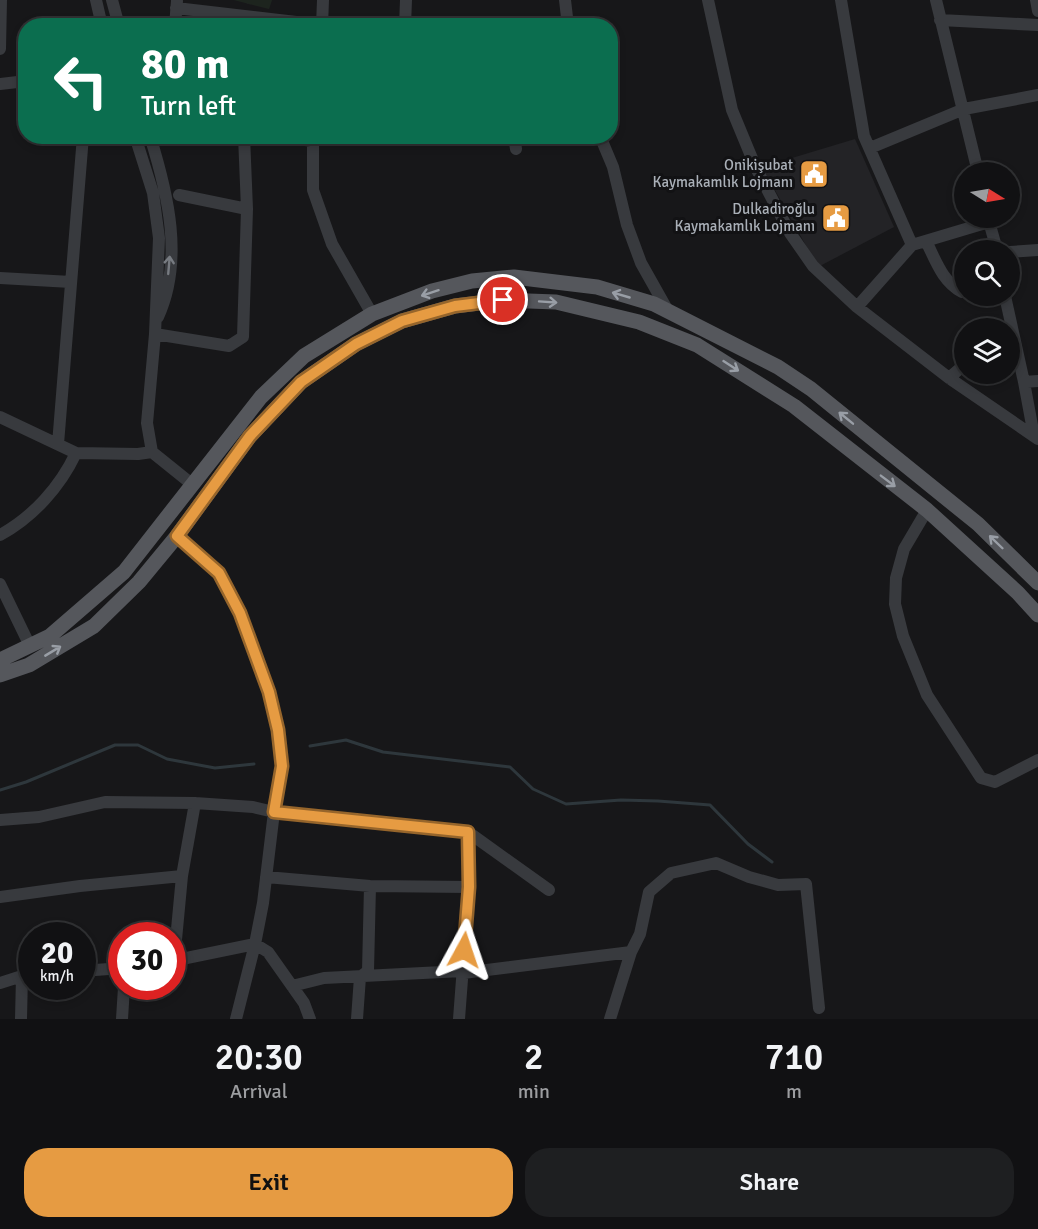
<!DOCTYPE html>
<html lang="en">
<head>
<meta charset="utf-8">
<style>
	body { margin:0; font-family:Signika,sans-serif; background:#1e1f21; color:#f1f3f6; height:100vh; display:flex; flex-direction:column; font-size:22px; white-space:nowrap }
	* { box-sizing:border-box; margin:0 }
	p { font-size:20px; color:#9c9da0 }
	.icon { flex:none; width:33px; height:33px; fill:none; stroke:currentColor; stroke-width:2; stroke-linecap:round; stroke-linejoin:round }
	.map { position:relative; height:1019px; overflow:hidden }
	.side { display:flex; flex-direction:column; background:#111113; flex:1 }
	.side>* { flex:none }
	.guide { position:absolute; left:18px; top:18px; width:600px; height:126px; border-radius:24px; box-shadow:0 3px 9px #0003,0 0 0 2px #303133; background:#0b6e4f; color:#fff; overflow:hidden }
	.needle { width:39px; rotate:101deg }
	.controls { position:absolute; left:954px; top:162px; display:grid; gap:12px }
	.controls a { display:grid; place-items:center; width:66px; height:66px; border-radius:50%; background:#111113; box-shadow:0 3px 9px #0003,0 0 0 2px #303133; font-size:30px }
	.speed { position:absolute; left:18px; top:922px; display:flex; gap:12px; font-size:30px; font-weight:700; text-align:center }
	.speed>* { display:grid; place-content:center; width:78px; height:78px; border-radius:50%; background:#111113; box-shadow:0 3px 9px #0003,0 0 0 2px #303133; line-height:1 }
	.speed small { font-size:15px; font-weight:400 }
	.speed .limit { border:9px solid #d22; background:#fff; color:#111 }
	.pin { position:absolute; display:grid; place-items:center; width:51px; height:51px; color:#fff; margin:-26px; border:3px solid #fff; border-radius:50%; box-shadow:0 2px 6px #0007 }
	.me { position:absolute; width:66px; margin:-33px; rotate:5deg; stroke-linejoin:round; filter:drop-shadow(0 0 4px #0008) }
	.turn { display:flex; align-items:center; gap:21px; height:126px; padding:0 24px; font-size:27px }
	.turn .icon { width:78px; height:78px; stroke-width:2.5 }
	.turn b { display:block; font-size:42px; line-height:51px }
	.eta { display:flex; justify-content:space-evenly; align-items:center; height:102px; text-align:center }
	.eta b { font-size:36px; font-weight:600; line-height:42px }
	.primary-button { display:flex; gap:12px; margin-top:auto; padding:12px 24px }
	.primary-button a { flex:1; height:69px; border-radius:24px; background:#e69b42; color:#111; font-size:24px; font-weight:600; line-height:69px; text-align:center }
	.primary-button a+a { background:#1e1f21; color:#f1f3f6 }
	.map>svg:first-child { display:block }
</style>
</head>
<body>
<div class="map">
<svg width="1038" height="1019" viewBox="0 0 1038 1019">
	<defs>
		<pattern id="forest-crowns" width="20" height="18" patternUnits="userSpaceOnUse" patternTransform="scale(1.5)"><rect width="20" height="18" fill="#1d241e"/><path d="M2 6a3 3 0 1 1 6 0M12 15a3 3 0 1 1 6 0" fill="none" stroke="#3b413d"/></pattern>
	</defs>
	<rect width="100%" height="100%" fill="#171719"/>
	<!-- built -->
	<path fill="#232326" d="M 855,139 L 894,227 L 818,267 L 762,167 Z"/>
	<!-- forest -->
	<path fill="url(#forest-crowns)" d="M 234,0 L 272,0 L 269,9 Z"/>
	<g fill="none" stroke-linecap="round" stroke-linejoin="round">
		<!-- stream -->
		<path stroke="#2e373c" stroke-width="3" d="M 310,746 L 346,740 L 383,752 L 510,767 L 533,789 L 566,804 L 621,800 L 658,801 L 710,805 L 748,844 L 772,862
			M 0,790 L 26,782 L 115,745 L 138,745 L 167,759 L 215,768 L 254,764"/>
		<!-- minor -->
		<path stroke="#383a3e" stroke-width="12" d="M 96,0 L 102,26
			M 112,0 L 119,26
			M 565,0 L 568,26
			M 708,0 L 732,110 L 756,168 L 790,233 L 813,266 L 857,307 L 949,378 L 1038,439
			M 841,0 L 864,136 L 912,245 L 989,222
			M 936,0 L 978,172
			M 1036,0 L 1038,11
			M 176,8 L 322,25
			M 940,20 L 1038,25
			M 175,26 L 177,1
			M 322,26 L 323,0
			M 405,26 L 406,0
			M 0,49 L 1,0
			M 0,84 L 26,81
			M 135,136 L 153,193 L 159,238 L 155,334 L 147,423 L 152,452 L 193,485
			M 150,136 C 168,194 184,260 158,317
			M 275,136 L 313,141
			M 313,136 L 313,190 L 332,244 L 372,314
			M 514,136 L 516,149
			M 600,136 L 613,167 L 627,225 L 641,263 L 668,311
			M 870,148 L 964,109 L 1038,95
			M 179,195 L 247,209
			M 988,218 L 997,250
			M 926,241 C 936,261 942,281 962,292
			M 1010,252 L 1038,250
			M 0,278 L 71,282
			M 1005,296 L 1024,382 L 1038,381
			M 857,307 L 912,245
			M 155,334 L 229,346 L 243,337 L 247,209 L 244,136
			M 949,378 L 964,365
			M 1024,382 L 1034,436
			M 0,417 L 76,453 L 138,454 L 152,452
			M 58,444 L 83,136
			M 927,510 L 904,549 L 896,578 L 895,604 L 903,636 L 927,695 L 981,778 L 995,782 L 1038,760
			M 0,535 C 33,517 60,487 76,453
			M 177,536 L 219,573 L 240,613 L 269,692 L 278,730 L 282,766 L 274,812 L 263,903 L 255,944 L 236,1019
			M 0,584 L 30,646
			M 0,820 L 39,817 L 105,802 L 195,803 L 253,807 L 274,812 L 468,832 L 549,890
			M 266,877 L 370,886 L 469,887
			M 0,897 L 80,886 L 182,876
			M 172,961 L 255,944 L 268,952 L 304,1003 L 310,1019
			M 174,961 L 182,876 L 195,803
			M 82,971 L 122,968
			M 463,973 L 631,952
			M 0,983 L 22,976 L 32,975
			M 292,986 L 324,978 L 462,971
			M 21,1019 L 22,976
			M 122,1019 L 124,987
			M 357,1019 L 360,977 L 368,971 L 370,886
			M 459,1019 L 469,887 L 468,832
			M 610,1019 L 631,952 L 640,934 L 649,892 L 671,873 L 716,863 L 749,877 L 778,885 L 806,884 L 819,1008"/>
		<!-- major -->
		<path stroke="#55575c" stroke-width="15" d="M 0,660 L 50,636 L 124,572 L 261,397 L 304,356 L 372,314 L 432,291 L 472,281 L 514,277 L 597,287 L 654,304 L 778,367 L 811,389 L 978,524 L 1038,583
			M 0,675 L 29,665 L 94,626 L 139,582 L 177,536 L 250,436 L 301,382 L 356,344 L 402,321 L 455,306 L 503,300 L 556,302 L 639,322 L 697,345 L 794,406 L 927,510 L 1018,593 L 1038,615"/>
	</g>
	<!-- one-way arrows -->
	<defs><path id="oneway-shaft" d="M-6 0H5M1.5-3L5.5 0L1.5 3" fill="none" stroke-width="1.6" stroke-linecap="round" stroke-linejoin="round" transform="scale(1.5)"/></defs>
	<use stroke="#777b81" href="#oneway-shaft" transform="translate(169 265) rotate(-85)"/>
	<g stroke="#999ea6">
		<use href="#oneway-shaft" transform="translate(430 293) rotate(162)"/>
		<use href="#oneway-shaft" transform="translate(621 295) rotate(-164)"/>
		<use href="#oneway-shaft" transform="translate(548 302) rotate(4)"/>
		<use href="#oneway-shaft" transform="translate(731 366) rotate(33)"/>
		<use href="#oneway-shaft" transform="translate(846 418) rotate(-141)"/>
		<use href="#oneway-shaft" transform="translate(888 481) rotate(37)"/>
		<use href="#oneway-shaft" transform="translate(996 542) rotate(-136)"/>
		<use href="#oneway-shaft" transform="translate(53 651) rotate(-31)"/>
	</g>
	<g fill="none" stroke-linecap="round" stroke-linejoin="round">
		<!-- route casing -->
		<g stroke="#96652b" stroke-width="15">
			<path id="route" d="M 464,950 L 469,887 L 468,832 L 274,812 L 282,766 L 278,730 L 269,692 L 240,613 L 219,573 L 177,536 L 250,436 L 301,382 L 356,344 L 402,321 L 455,306 L 503,300"/>
		</g>
		<!-- route -->
		<use href="#route" stroke="#e69b42" stroke-width="10"/>
	</g>
	<!-- icons -->
	<defs>
		<g id="civic-square" transform="scale(1.5)"><rect x="-9" y="-9" width="18" height="18" rx="4" fill="#e69b42" stroke="#121214"/><path d="M-.6-6.5H3V-4.5H.6V-3L4-1V1h2V6H-6V1h2V-1L-.6-3ZM-1.2 2.5V6h2.4V2.5Z" fill="#fff"/></g>
	</defs>
	<g fill-rule="evenodd">
		<use href="#civic-square" x="814" y="174"/>
		<use href="#civic-square" x="836" y="218"/>
	</g>
	<g text-anchor="middle" dominant-baseline="central" stroke-width="6" stroke-linejoin="round" paint-order="stroke">
		<!-- poi labels -->
		<g font-size="15" fill="#aab0b8" stroke="#121214" text-anchor="end">
			<text x="793" y="165">Onikişubat<tspan x="793" dy="17">Kaymakamlık Lojmanı</tspan></text>
			<text x="815" y="209">Dulkadiroğlu<tspan x="815" dy="17">Kaymakamlık Lojmanı</tspan></text>
		</g>
	</g>
</svg>
<div class="controls">
<a><svg class="needle" viewBox="-14 -14 28 28"><path d="M0-13l5 13h-10z" fill="#e53935"/><path d="M0 13l5-13h-10z" fill="#9c9da0"/></svg></a>
<a><svg class="icon" aria-label="search" viewBox="0 0 24 24"><circle cx="10" cy="10" r="6"/><path d="M15 15l6 6"/></svg></a>
<a><svg class="icon" aria-label="layers" viewBox="0 0 24 24"><path d="M12 4l9 5-9 5-9-5zM3 14l9 5 9-5"/></svg></a>
</div>
<div class="speed"><div>20<small>km/h</small></div><div class="limit">30</div></div>
<div class="pin" style="left:503px;top:300px;background:#d93025"><svg class="icon" aria-label="arrive" viewBox="0 0 24 24"><path d="M6 21V4h12l-3 4 3 4H6"/></svg></div>
<svg class="me" style="left:464px;top:950px" viewBox="-20 -20 40 40"><path d="M0-17L14 15 0 8-14 15z" fill="#e69b42" stroke="#fff" stroke-width="4"/></svg>
<div class="guide">
<div class="turn"><svg class="icon" aria-label="left" viewBox="0 0 24 24"><path d="M17 20v-9H6M10 6l-5 5 5 5"/></svg><div><b>80 m</b>Turn left</div></div>
</div>
</div>
<section class="side">
<div class="eta">
<div><b>20:30</b><p>Arrival</p></div>
<div><b>2</b><p>min</p></div>
<div><b>710</b><p>m</p></div>
</div>
<div class="primary-button"><a>Exit</a><a>Share</a></div>
</section>
</body>
</html>
